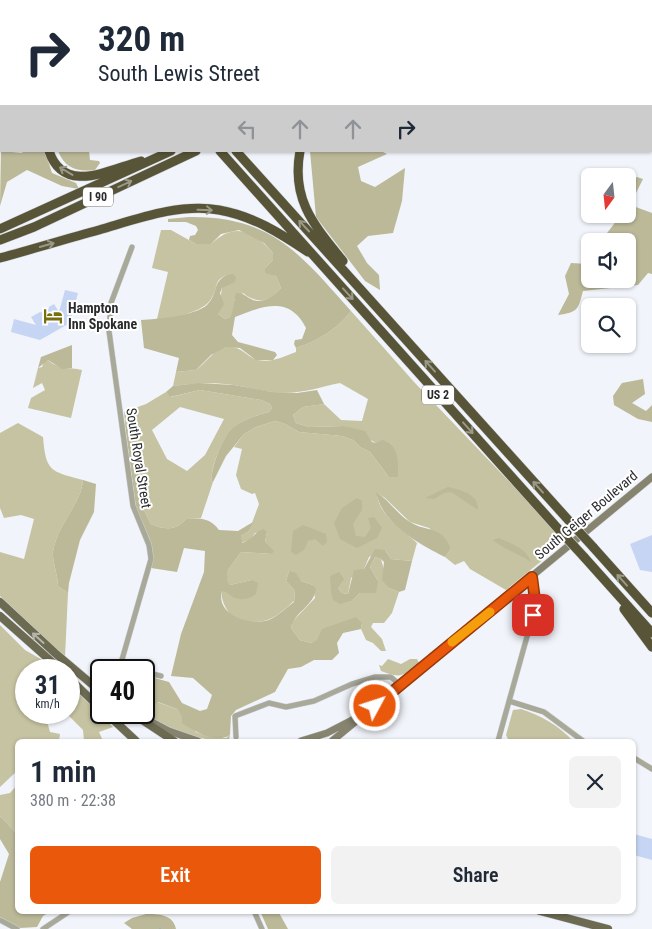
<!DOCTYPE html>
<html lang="en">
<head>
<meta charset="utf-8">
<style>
	body { margin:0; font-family:"Roboto Condensed",sans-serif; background:#f2f2f3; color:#1f2937; height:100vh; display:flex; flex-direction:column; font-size:19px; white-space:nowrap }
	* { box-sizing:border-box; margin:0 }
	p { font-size:16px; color:#747a83 }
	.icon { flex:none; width:28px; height:28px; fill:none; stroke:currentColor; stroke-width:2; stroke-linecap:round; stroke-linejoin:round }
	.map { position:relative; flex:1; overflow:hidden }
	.details { position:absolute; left:15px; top:739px; width:621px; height:175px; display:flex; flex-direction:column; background:#fff; border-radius:8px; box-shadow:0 1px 4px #0004 }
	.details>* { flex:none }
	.top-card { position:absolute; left:0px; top:0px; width:652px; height:152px; box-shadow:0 1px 4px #0004; background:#fff; color:#1f2937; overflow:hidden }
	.needle { width:32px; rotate:195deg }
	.buttons { position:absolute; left:581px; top:168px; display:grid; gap:10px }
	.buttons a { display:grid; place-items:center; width:55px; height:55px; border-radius:8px; background:#fff; box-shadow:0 1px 4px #0004; font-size:25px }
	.speed { position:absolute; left:15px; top:659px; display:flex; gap:10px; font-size:25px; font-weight:700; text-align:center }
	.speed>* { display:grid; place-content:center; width:65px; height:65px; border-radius:50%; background:#fff; box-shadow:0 1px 4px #0004; line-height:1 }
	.speed small { font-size:12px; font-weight:400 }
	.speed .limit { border:2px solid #111; border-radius:8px; background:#fff; color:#111 }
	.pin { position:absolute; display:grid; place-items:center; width:42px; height:42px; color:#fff; margin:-21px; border-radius:10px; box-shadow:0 2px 8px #0006 }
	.me { position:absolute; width:55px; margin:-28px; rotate:50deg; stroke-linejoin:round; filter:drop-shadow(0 0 4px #0008) }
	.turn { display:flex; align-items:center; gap:18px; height:105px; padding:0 15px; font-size:22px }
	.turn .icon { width:65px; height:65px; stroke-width:2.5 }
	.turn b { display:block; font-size:35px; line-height:42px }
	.lanes { display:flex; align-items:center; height:48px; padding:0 15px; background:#0003; justify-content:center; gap:25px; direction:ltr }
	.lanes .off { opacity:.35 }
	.round { display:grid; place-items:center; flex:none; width:52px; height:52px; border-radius:8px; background:#f2f2f3 }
	.summary { display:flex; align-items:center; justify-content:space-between; height:85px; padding:0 15px }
	h1 { font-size:30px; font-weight:600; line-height:38px }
	.action { display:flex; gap:10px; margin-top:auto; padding:10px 15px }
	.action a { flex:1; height:58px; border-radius:8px; background:#ea580c; color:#fff; font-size:20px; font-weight:600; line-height:58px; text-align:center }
	.action a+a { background:#f2f2f3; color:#1f2937 }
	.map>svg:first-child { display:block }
</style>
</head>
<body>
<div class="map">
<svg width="652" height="929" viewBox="0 0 652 929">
	<rect width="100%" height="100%" fill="#f1f4fa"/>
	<!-- green -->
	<path fill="#c6c3a2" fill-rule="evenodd" d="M 161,230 L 171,230 L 196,244 L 211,244 C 235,221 254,231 273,253 L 273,260 L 265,268 L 276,276 L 281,288 C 269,303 257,304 243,293 L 234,300 L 236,306 L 230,317 L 225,319 L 218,314 L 222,288 L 232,273 C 211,280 220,285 211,299 C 204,312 171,319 157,319 L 168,272 L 152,268 Z
		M 351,311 L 415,383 L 565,540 L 557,547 L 555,540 L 543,554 L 544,559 L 506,590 L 470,569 L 464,561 L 455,565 L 445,557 L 451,549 L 429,528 L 410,522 L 385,498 L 377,493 C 378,515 402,529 417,543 L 412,561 L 391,559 L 385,550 L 369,557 L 364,569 L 351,578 L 348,594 L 342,593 L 338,588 L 331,591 L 353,600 L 360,593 L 369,592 L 378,581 L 370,567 L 375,557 L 381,559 L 389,588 L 399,592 L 392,613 L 384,623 L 373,623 L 371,627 L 382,639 L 386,651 L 381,651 L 373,643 L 366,640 L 361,629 L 362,623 L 311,643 L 300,640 L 291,628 L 292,622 L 315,598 L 313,585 L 301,581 L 289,571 L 286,581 L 295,591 L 294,601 C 287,607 280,614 272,618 C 264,623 243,623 234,618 C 227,613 220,599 222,591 L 226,591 L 252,580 L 230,585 L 226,582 L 228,570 L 241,552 L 272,554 L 265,542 L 267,532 L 255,533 L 250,540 L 241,543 L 241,536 L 249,531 L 259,504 L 255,493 L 252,494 L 241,489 L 236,475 L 242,449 L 234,447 L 244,434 L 256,427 L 275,421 L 285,424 L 299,432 L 342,436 L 353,440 L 360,447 L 370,452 L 389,477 L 376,443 L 344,426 L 309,427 L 296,423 L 293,415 L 303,407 L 324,404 L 341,420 L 362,421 L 368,399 L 340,383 C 315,388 300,395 272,392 C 260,391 247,387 234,385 C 214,382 194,383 173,386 L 176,372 L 196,370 C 206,363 214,349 226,347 C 241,345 246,357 258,360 C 271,363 283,357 296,352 L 296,348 C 316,342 339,328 351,311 Z
		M 48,360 C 59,370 69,367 82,370 L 71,418 L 28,408 L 31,398 L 45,390 L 42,383 L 33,388 L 38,368 L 42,367 L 44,362 Z
		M 200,390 L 261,400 L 270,404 L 272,408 L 269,412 C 257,415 244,419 234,428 C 223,436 210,468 212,481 L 213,482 L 201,518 L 186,519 C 175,531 165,530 151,524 L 144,510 L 142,455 L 134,427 L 125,425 L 124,412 L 146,404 L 166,392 L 171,397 ZM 180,407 L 224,419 L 205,455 L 187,471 L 167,459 L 152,430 Z
		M 18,423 L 43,437 C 46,472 50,471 83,480 C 81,505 57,524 53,552 C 52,560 58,576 58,586 L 68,593 L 65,657 L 0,596 L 0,552 L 24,559 L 34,519 L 21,515 L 4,518 L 0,508 L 0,433 Z
		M 0,625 L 25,650 L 46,662 L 54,670 L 26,670 L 26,712 L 48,713 L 45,714 L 50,732 L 60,734 L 59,741 L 18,741 L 17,771 L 0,787 Z
		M 388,659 L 401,664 L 410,659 L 417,659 L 419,663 C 401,676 403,679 381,671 L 379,665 L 382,666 Z
		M 69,684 L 113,727 L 99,732 L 103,741 L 84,741 L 83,730 L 66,713 L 69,712 Z
		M 157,702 L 177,709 L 196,732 L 213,737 L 226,738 L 230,735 L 229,741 C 195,741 169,728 140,713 L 145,712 Z
		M 521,709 C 542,716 558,725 573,741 L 509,741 L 506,735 L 513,710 Z
		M 17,785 L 17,834 L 0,816 L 0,795 L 10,793 Z"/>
	<!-- forest -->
	<path fill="#bbb998" d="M 1,149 L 1,151 L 22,153 L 23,151 L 45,151 L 52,173 L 76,183 L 79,189 L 62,186 L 27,170 L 7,182 L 0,206 Z
		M 58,151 L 89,151 L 90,160 L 99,161 L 100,163 L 95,170 C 78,172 65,169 58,151 Z
		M 310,151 L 381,151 L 387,154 L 358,167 L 361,181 L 375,187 L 405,168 L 402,201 L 393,233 L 368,236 L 357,246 L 367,263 L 379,275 L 380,290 L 365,281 L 316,217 Z
		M 637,177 L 643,179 L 633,199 L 633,206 L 652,213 L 652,274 L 648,273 L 638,285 L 583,291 C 578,310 578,312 558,315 L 569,294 L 565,276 L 571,263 L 588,264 L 590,261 L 590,279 L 628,279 L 628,241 L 601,241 L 617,220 L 612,217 L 612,214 L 628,214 L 628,181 Z
		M 189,217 C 272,216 300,254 351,311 C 339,328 316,342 296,348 L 294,344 L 295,340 L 302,339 L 306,328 C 289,294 261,307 235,317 L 232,335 L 238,342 L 275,352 L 277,355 L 273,360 L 256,360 L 240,348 L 226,347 L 211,355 L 196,370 L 176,372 L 179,358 L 144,348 L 141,320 C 158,319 194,316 207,305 C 220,292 210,280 232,273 L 236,277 L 235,282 L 222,288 L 220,293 L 224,304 L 218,314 L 225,319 L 230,317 C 235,307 233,303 236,293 C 244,293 245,296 251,299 C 261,305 275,296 281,288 L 276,276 L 265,273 L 265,268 L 273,260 L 273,253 L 264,243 L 239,230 L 221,234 L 211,244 L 196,244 L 189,240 L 190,236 L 195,235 L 198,230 L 196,226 L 186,222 L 168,222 L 168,219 Z
		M 72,345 L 72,368 L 62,369 L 48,360 L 38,368 L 41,357 Z
		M 643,379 L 645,394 L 632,403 L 646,411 L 652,405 L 652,422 L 638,419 L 614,405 L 613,396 L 622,383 Z
		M 198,383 L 234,385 L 272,392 L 297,393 L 317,390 L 324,404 L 303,407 L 293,415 L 296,423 L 309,427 L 344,426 L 365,431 L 372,442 L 376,443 L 382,440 C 400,445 398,462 398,477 L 389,477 L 370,452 L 360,447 L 353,440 L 342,436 L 299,432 L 285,424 L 275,421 L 256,427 L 244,434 L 226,456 L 213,482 L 212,481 C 210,469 223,436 233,428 C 244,419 257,415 269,412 L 272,408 L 270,404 L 261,400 L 200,390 L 170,397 L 166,392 L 173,386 Z
		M 125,425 L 133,426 L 142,455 L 144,510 L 151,524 C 165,530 175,531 186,519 C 201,518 210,518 219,530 L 238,531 L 253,522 L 249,531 L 241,536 L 242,543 C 251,540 254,533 263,529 L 267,532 L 265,542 L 274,551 L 272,554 L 241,552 L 228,570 L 227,581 L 230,585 L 252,580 L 258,583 L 256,594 C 250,599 240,601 233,597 C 228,594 228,592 222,591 C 215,616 253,627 271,619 C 279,615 287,607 294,602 L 295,591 L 286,581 L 289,571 L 296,573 L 301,581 L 313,585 L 316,589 C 314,606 294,612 291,628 L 300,640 L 311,643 L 317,640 L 322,629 L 356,617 L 362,623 L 361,629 L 343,633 L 337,643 L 339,653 L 332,660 L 314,660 L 301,667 L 288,669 L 275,692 L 236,710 L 231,716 L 230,735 C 216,744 194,731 182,723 L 182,716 L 177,709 L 158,702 L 144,712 L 144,675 L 169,682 L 182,703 L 200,711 L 207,709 L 212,695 L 193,678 L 171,676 L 181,634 L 204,572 L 205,551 L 184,548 L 177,572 L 151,568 L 153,554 L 150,540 L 136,508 Z
		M 83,480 L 96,484 L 94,512 L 80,540 L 69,583 L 68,593 L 58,586 C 58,576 52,560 53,552 C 57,524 81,505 83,480 Z
		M 448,487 C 461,490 479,494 478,510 L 451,492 L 444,493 L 434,499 L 425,498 Z
		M 376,492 C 389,500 397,514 410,522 C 427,533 441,524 451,549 L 445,557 C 419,544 382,524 376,492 Z
		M 357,498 L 362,501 L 362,510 L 353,524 L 356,536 L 365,537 L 371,528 L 368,518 L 374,517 L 382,528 L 377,538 L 357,548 L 340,539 L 334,523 L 342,508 Z
		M 303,525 L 326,534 L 327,542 L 323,546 L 315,539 L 308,541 L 304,550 L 296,555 L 291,552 L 293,531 Z
		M 499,538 C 512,544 526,548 531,562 C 518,553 506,551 493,540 Z
		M 375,549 L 385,550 L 391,559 L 412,561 L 405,590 L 399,592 L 389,588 L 382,580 L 384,562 L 381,559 L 375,557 L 370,567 L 378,581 L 376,593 L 360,593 L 353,600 L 340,604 L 333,600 L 331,591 L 330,576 L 339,572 L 344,579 L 338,588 L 342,593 L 348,594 L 354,570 L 364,569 Z
		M 0,816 L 17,834 L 18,911 L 51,911 L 43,916 L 37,927 L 20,928 L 0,917 L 0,882 L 9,854 L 0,839 Z
		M 260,911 L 278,911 L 288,929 L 268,929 Z
		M 146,914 C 158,914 173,914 176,929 L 132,929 L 124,923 L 132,918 Z"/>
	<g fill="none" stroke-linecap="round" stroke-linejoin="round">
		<!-- stream -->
		<path stroke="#97a5c2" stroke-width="1" d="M 160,929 L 160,928"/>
	</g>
	<!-- building -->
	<path fill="#c6d5f3" d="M 65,290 L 78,293 L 70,323 L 40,340 L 11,332 L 14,319 L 36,325 L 31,317 L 40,312 L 47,314 L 49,307 L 54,304 L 59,312 Z
		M 652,535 L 652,572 L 640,570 L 630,544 Z
		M 634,834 L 652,839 L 652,860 L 634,855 Z"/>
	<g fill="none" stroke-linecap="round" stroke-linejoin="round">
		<!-- street casing -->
		<g stroke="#cdd0d5" stroke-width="6">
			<path id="street" d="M 386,0 L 386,1
				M 651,10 L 652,10
				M 119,669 L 131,670
				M 119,670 L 151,559 L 149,545 L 133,506 L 109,331 L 111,303 L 132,247
				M 144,672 L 161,676
				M 509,701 L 544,712 L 583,741
				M 236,737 L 235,716 L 269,703 L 286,707 L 314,701 L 352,684 L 375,677 L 391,677 L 400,685
				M 498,741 L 533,615 L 535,600 L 532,577
				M 634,758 L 652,769
				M 254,911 L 262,929
				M 0,920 L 17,929
				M 43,929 L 70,911"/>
		</g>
		<!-- secondary casing -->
		<g stroke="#cdd0d5" stroke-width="8">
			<path id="secondary" d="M 45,1 L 46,0
				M 0,89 L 1,88
				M 651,146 L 652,146
				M 150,721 L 169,731 L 198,741
				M 301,741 L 327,733 L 356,718
				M 332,741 L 652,477"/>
		</g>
		<!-- primary casing -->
		<g stroke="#cdd0d5" stroke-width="9">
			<path id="primary" d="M 0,602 L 55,653 L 101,692
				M 0,616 L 61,670
				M 69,678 L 101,709
				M 105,712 L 136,741
				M 130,712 L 174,741
				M 540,911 L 608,929"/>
		</g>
		<!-- highway casing -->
		<g stroke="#cdd0d5" stroke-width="10">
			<path id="highway" d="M 414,1 L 417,0
				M 472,1 L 474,0
				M 503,1 L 505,0
				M 0,113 L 1,112
				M 49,151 C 64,196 110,169 141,161
				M 220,151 L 561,532
				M 236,151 L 571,523
				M 300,151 C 291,200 314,225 343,261
				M 0,229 L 171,151
				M 0,240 L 34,227 L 196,151
				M 0,258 C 33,249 66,239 99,230 C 137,219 179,203 219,210 C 253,216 280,233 308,252
				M 593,547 L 652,613
				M 584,557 L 652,633
				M 624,609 L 652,647"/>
		</g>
		<!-- street -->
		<use href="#street" stroke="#a9a99a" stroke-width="5"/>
		<!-- secondary -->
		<use href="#secondary" stroke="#86846f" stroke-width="7"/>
		<!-- primary -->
		<use href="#primary" stroke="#6c6a51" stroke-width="8"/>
		<!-- highway -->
		<use href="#highway" stroke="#575437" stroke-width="9"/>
		<!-- highway-bridge casing -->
		<g stroke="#cdd0d5" stroke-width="10" stroke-linecap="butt">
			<path id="highway-bridge" d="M 571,523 L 593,547
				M 561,532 L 584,557"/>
		</g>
		<!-- highway-bridge -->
		<use href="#highway-bridge" stroke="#575437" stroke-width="9"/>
	</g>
	<!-- one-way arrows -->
	<defs><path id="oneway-shaft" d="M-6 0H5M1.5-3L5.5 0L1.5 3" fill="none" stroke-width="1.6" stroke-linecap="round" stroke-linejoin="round" transform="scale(1.25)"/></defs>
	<g stroke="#9a9887">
		<use href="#oneway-shaft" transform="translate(66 171) rotate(-149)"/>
		<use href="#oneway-shaft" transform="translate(125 184) rotate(-25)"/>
		<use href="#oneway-shaft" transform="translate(205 210) rotate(2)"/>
		<use href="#oneway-shaft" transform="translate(304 226) rotate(-133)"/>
		<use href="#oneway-shaft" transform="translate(47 245) rotate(-16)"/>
		<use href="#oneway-shaft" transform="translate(348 294) rotate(48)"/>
		<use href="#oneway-shaft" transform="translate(430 366) rotate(-132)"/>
		<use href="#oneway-shaft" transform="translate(468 428) rotate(48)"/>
		<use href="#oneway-shaft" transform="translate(538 487) rotate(-132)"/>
		<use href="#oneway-shaft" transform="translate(622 580) rotate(-132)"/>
	</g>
	<use stroke="#b6b4a8" href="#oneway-shaft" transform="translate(38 638) rotate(-138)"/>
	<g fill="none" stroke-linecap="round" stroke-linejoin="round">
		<!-- route casing -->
		<g stroke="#983908" stroke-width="12">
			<path id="route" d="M 375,706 L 532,577 L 535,600 L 533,615"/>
		</g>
		<!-- route -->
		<use href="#route" stroke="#ea580c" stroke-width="9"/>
		<!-- slow -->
		<path stroke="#f59e0b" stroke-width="9" d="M 452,642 L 490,612"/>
	</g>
	<!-- icons -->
	<defs>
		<g id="hotel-bare" transform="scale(1.5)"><path d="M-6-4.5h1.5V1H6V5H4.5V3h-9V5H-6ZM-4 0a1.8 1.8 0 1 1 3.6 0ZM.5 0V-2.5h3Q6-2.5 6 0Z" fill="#776e0d" stroke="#fff" stroke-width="2.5" paint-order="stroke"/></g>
	</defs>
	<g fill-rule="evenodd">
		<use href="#hotel-bare" x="53" y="316"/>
	</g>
	<g text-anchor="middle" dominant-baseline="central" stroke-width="4" stroke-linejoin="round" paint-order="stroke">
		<!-- shield labels -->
		<g fill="#fff" stroke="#6a6b6c" stroke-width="1">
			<rect x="83" y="187.5" width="30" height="19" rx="4"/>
			<rect x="422" y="385.5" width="32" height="19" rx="4"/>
		</g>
		<g font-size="12" font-weight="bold" fill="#2a2b2d">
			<text x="98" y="197">I 90</text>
			<text x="438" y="395">US 2</text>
		</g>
		<!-- poi labels -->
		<g font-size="14" font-weight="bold" fill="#2a2b2d" stroke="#fff" text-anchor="start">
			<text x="68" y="308">Hampton<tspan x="68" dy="16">Inn Spokane</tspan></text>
		</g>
		<!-- street labels -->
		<g font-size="14" fill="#2a2b2d" stroke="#fff">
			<text transform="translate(139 458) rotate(81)">South Royal Street</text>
			<text transform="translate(586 515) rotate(-40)">South Geiger Boulevard</text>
		</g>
	</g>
</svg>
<div class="buttons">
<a><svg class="needle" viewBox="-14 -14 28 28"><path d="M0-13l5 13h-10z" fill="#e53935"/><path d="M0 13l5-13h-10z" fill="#747a83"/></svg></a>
<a><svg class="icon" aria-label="sound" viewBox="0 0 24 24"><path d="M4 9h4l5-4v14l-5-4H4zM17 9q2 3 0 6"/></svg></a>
<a><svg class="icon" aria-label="search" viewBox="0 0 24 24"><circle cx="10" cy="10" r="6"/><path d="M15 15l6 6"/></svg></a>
</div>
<div class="speed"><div>31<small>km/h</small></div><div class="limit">40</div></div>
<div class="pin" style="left:533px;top:615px;background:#d93025"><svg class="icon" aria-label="arrive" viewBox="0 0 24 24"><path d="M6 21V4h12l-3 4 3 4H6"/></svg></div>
<svg class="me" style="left:375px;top:706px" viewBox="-20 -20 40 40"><circle r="17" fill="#ea580c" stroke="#fff" stroke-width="3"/><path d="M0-11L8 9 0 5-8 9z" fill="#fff"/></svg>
<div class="top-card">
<div class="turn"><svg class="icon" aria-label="right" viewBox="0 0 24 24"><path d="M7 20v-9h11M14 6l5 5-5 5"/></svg><div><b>320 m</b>South Lewis Street</div></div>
<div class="lanes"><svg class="icon off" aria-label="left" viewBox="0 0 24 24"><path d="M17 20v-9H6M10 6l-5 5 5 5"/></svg><svg class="icon off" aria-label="ahead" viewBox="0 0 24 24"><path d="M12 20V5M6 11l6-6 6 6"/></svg><svg class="icon off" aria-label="ahead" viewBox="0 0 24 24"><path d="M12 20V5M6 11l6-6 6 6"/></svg><svg class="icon" aria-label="right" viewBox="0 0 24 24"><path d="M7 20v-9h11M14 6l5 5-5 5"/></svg></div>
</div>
<section class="details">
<div class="summary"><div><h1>1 min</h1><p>380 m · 22:38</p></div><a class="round"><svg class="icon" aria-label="close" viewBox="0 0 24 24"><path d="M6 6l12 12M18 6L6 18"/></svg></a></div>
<div class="action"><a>Exit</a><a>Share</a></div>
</section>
</div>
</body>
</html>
